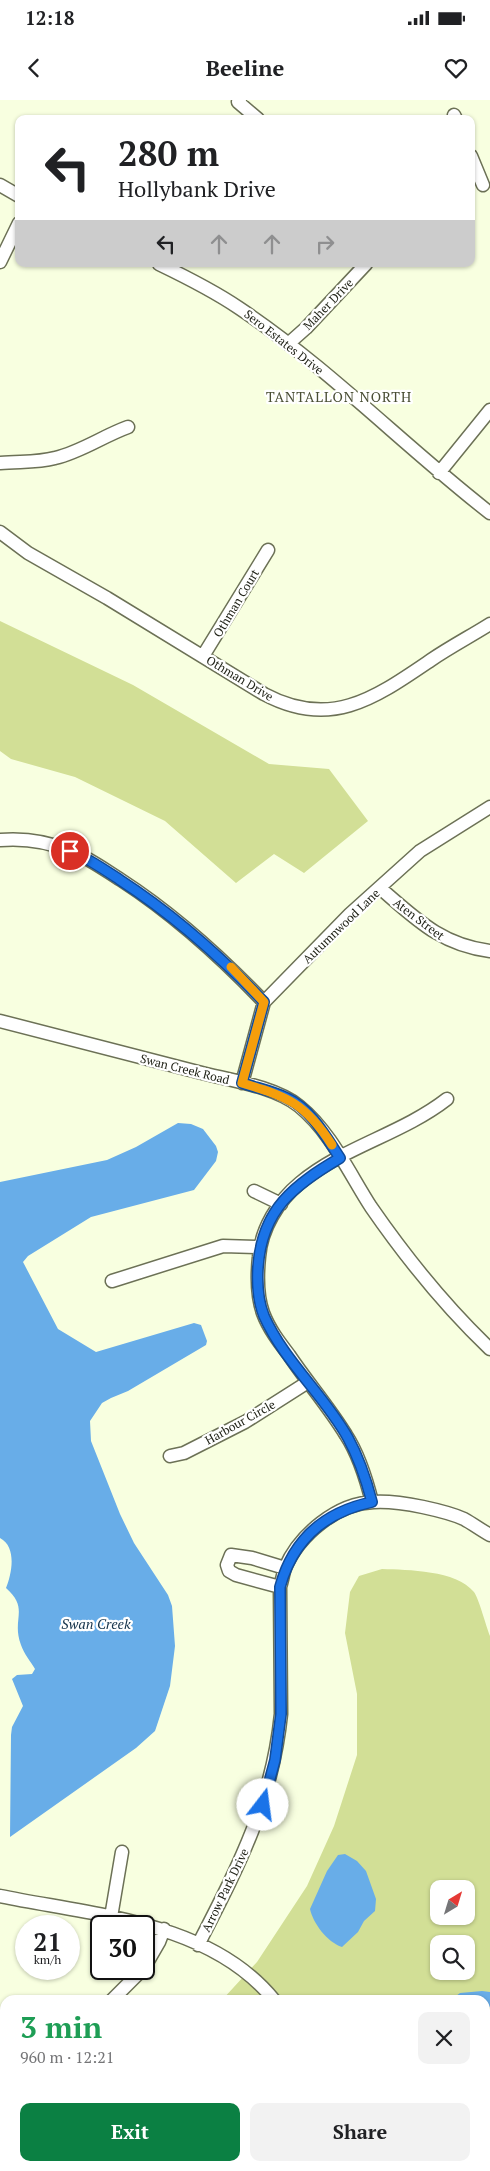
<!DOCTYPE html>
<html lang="en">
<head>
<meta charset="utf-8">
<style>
	body { margin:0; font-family:"PT Serif",serif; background:#f2f2f2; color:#202124; height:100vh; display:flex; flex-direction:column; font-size:19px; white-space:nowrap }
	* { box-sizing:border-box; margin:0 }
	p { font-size:16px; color:#757577 }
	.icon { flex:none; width:28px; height:28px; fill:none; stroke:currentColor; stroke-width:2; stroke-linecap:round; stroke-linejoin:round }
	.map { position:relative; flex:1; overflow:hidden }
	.sheet { position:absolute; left:0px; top:1895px; width:490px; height:176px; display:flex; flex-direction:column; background:#fff; border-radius:15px 15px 0 0; box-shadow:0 1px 4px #0004 }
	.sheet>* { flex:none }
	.hud { position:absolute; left:15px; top:15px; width:460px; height:152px; border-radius:10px; box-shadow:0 1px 4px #0004; background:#fff; color:#202124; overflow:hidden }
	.needle { width:32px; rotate:38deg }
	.fabs { position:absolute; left:430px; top:1780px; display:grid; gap:10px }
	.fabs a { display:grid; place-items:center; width:45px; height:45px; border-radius:10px; background:#fff; box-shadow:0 1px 4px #0004; font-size:25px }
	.speed { position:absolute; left:15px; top:1815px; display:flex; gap:10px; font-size:25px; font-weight:700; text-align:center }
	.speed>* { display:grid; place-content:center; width:65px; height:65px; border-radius:50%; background:#fff; box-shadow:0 1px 4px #0004; line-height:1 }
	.speed small { font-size:12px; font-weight:400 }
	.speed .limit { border:2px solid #111; border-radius:8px; background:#fff; color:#111 }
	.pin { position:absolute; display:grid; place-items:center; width:42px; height:42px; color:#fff; margin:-21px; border:2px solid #fff; border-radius:50%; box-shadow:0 1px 5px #0007 }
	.me { position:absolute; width:55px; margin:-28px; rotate:15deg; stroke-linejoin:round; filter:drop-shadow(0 0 4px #0008) }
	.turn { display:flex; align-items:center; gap:18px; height:105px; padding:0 20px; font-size:22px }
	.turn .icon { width:65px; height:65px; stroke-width:2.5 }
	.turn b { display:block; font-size:35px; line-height:42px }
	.lanes { display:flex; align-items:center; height:48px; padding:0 20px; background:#0003; justify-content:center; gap:25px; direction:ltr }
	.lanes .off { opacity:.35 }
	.round { display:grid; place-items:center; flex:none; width:52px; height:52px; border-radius:10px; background:#f2f2f2 }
	.summary { display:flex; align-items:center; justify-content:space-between; height:85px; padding:0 20px }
	h1 { font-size:30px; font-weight:600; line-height:38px; color:#1e9e55 }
	.button { display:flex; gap:10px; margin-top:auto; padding:10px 20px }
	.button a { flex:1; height:58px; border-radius:10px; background:#0b8043; color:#fff; font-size:20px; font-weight:600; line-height:58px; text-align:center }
	.button a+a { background:#f2f2f2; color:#202124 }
	.status { display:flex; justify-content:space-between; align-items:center; height:35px; padding:0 25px; background:#fff; direction:ltr }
	.status svg { height:14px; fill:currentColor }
	header { display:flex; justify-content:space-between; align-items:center; height:65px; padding:0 20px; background:#fff; font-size:22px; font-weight:600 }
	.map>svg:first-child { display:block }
</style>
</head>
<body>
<div class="status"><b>12:18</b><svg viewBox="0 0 49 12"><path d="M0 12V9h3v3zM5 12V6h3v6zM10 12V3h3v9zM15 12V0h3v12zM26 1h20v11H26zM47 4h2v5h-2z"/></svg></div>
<header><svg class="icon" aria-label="back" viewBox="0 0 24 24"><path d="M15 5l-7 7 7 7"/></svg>Beeline<svg class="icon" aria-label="heart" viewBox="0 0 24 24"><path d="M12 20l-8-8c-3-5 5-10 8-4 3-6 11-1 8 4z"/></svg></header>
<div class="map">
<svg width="490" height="2071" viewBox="0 0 490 2071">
	<rect width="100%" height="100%" fill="#f8ffe0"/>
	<!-- green -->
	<path fill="#d2df96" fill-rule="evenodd" d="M 0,521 L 133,585 L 269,664 L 329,669 L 368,721 L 304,773 L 274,754 L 236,783 L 165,721 L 75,677 L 11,659 L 0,651 Z
		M 382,1469 C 408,1470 456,1470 474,1492 C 479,1499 486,1526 490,1536 L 490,2010 L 485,2003 L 485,1900 L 222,1900 L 257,1862 L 307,1786 L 334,1726 L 357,1655 L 357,1594 L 345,1533 L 350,1492 L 359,1476 ZM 439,1789 L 466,1789 L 466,1816 L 439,1816 ZM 439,1844 L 466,1844 L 466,1871 L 439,1871 Z
		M 5,2066 L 165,2066 L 160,2071 L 0,2071 Z"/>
	<!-- water -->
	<path fill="#68ade8" d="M 178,1023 L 191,1024 L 203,1029 L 216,1046 L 218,1052 L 216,1061 L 194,1090 L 91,1117 L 28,1156 L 23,1162 L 58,1229 L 96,1252 L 194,1223 L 201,1225 L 207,1241 L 206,1245 L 128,1291 L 111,1298 L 102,1303 L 90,1321 L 91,1341 L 120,1414 L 134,1443 L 168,1495 L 172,1506 L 175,1546 L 170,1586 L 155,1631 L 136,1648 L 10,1737 L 11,1635 L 12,1627 L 23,1606 L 12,1579 L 17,1575 L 32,1574 L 35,1569 C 31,1562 24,1554 21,1545 C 11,1519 30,1509 6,1488 C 12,1473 17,1447 0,1438 L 0,1082 L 107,1060 L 136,1047 Z
		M 345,1754 L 357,1761 L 366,1771 L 376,1799 L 375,1811 L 364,1821 L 358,1832 L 342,1847 C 327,1842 313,1823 310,1809 L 327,1771 L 338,1755 Z
		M 482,1891 L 490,1892 L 490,1907 L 485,1907 L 485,1900 L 451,1900 L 460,1893 Z"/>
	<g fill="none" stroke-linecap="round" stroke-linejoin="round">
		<!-- minor casing -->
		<g stroke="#6c7156" stroke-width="15">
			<path id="minor" d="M 240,0 L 238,2 L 258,19
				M 454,15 L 456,19
				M 471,56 L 483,85
				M 0,85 L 19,96
				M 0,162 L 19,123
				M 159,164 C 186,177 214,191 239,208 C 329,268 405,347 490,413
				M 288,244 L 306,228 L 366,164
				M 0,363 C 19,361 37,363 55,358 C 81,352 103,336 128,327
				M 439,373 L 490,310
				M 0,432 L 28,453 L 107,498 L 264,594 C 331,630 375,598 431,560 C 450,547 471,536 490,524
				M 203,556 L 268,450
				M 0,740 C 24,738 49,742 71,751 C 89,758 105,770 121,780 C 175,815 220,856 264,902
				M 380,788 C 416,819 441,845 490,851
				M 0,921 C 66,938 132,955 198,972 C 228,980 274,986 299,1006 C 331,1032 349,1073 371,1107 C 407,1159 445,1206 490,1249
				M 242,983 L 264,902 L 350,814 L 420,751 L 490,707
				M 254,1091 L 281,1104
				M 112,1181 L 223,1146 L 259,1147
				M 170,1356 L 184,1353 L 245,1322 L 308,1282
				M 372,1402 C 366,1378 359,1355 346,1335 C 329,1307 307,1282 289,1255 C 279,1242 269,1229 263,1213 C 257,1196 257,1176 259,1157 C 261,1129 278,1101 300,1083 C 343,1047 402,1034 447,999
				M 280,1487 L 236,1475 L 229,1471 L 227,1465 L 231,1455 L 252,1458 L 285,1468
				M 0,1796 C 92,1815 210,1821 274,1900
				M 111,1817 L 122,1752
				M 198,1845 C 238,1767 272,1703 281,1614 L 280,1487 C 282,1481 283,1474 285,1468 C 299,1435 337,1403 374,1402 C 390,1401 408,1404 423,1407 C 437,1410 451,1413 464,1419 C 473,1424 481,1430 490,1435
				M 144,1868 L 159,1842 L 164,1829
				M 112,1900 L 143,1869
				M 0,1986 L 5,1982
				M 424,2066 L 428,2071
				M 242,2071 L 245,2066
				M 315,2071 L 315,2066
				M 454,2071 L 457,2066"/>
		</g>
		<!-- minor -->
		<use href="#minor" stroke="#fff" stroke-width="12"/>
	</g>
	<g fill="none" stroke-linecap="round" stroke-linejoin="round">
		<!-- route casing -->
		<g stroke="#114b97" stroke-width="12">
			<path id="route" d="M 70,751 C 88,758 105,770 120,780 C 174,815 220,856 264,902 L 242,983 C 257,988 273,991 287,998 C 311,1009 326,1037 340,1058 C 294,1085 262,1109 258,1167 C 257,1183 258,1201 264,1216 C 284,1261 324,1295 348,1338 C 359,1358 366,1379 372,1402 C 325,1412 293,1439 280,1487 L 281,1614 L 275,1660 L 263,1705"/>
		</g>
		<!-- route -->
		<use href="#route" stroke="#1a73e8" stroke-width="9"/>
		<!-- slow -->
		<path stroke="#f59e0b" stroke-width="9" d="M 231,867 L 264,902 L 242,983 C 288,997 305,1003 332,1045"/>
	</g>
	<g text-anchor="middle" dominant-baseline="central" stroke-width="4.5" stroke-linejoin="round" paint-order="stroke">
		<!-- street labels -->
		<g font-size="12" fill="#222419" stroke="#fff">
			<text transform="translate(328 204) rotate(-46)">Maher Drive</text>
			<text transform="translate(284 242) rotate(38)">Sero Estates Drive</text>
			<text transform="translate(236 503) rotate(-59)">Othman Court</text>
			<text transform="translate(240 578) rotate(31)">Othman Drive</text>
			<text transform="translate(419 819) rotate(37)">Aten Street</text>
			<text transform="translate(341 826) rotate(-44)">Autumnwood Lane</text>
			<text transform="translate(185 969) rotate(14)">Swan Creek Road</text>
			<text transform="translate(240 1322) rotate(-29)">Harbour Circle</text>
			<text transform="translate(225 1790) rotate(-64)">Arrow Park Drive</text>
		</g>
		<!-- neighbourhood labels -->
		<g font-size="14" letter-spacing="1" fill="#494e34" stroke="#fff">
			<text x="339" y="296">TANTALLON NORTH</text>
		</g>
		<!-- water labels -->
		<g font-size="14" font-style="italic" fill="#15334b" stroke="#fff">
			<text x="96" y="1523">Swan Creek</text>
		</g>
	</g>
</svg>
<div class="fabs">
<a><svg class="needle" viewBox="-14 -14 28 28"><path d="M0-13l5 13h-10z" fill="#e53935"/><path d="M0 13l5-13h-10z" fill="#757577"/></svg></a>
<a><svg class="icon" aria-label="search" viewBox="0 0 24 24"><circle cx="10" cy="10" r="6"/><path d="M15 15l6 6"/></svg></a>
</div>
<div class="speed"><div>21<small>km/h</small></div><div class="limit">30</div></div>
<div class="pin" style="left:70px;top:751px;background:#d93025"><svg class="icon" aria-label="arrive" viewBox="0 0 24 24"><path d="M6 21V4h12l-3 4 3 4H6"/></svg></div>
<svg class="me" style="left:263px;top:1705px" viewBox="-20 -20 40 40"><circle r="19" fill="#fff"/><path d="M0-13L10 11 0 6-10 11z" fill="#1a73e8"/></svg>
<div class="hud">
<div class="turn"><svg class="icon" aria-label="left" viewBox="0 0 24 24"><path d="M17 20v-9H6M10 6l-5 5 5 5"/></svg><div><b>280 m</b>Hollybank Drive</div></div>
<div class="lanes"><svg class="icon" aria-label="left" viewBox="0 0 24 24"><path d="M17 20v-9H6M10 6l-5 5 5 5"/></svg><svg class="icon off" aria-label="ahead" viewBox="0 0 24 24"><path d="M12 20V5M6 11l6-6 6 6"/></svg><svg class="icon off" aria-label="ahead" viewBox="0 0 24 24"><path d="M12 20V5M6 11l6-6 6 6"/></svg><svg class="icon off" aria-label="right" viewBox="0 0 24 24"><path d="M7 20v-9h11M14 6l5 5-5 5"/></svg></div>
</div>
<section class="sheet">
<div class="summary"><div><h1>3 min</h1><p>960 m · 12:21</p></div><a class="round"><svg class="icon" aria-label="close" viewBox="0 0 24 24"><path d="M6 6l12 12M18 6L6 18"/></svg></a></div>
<div class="button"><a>Exit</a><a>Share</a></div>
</section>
</div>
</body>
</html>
